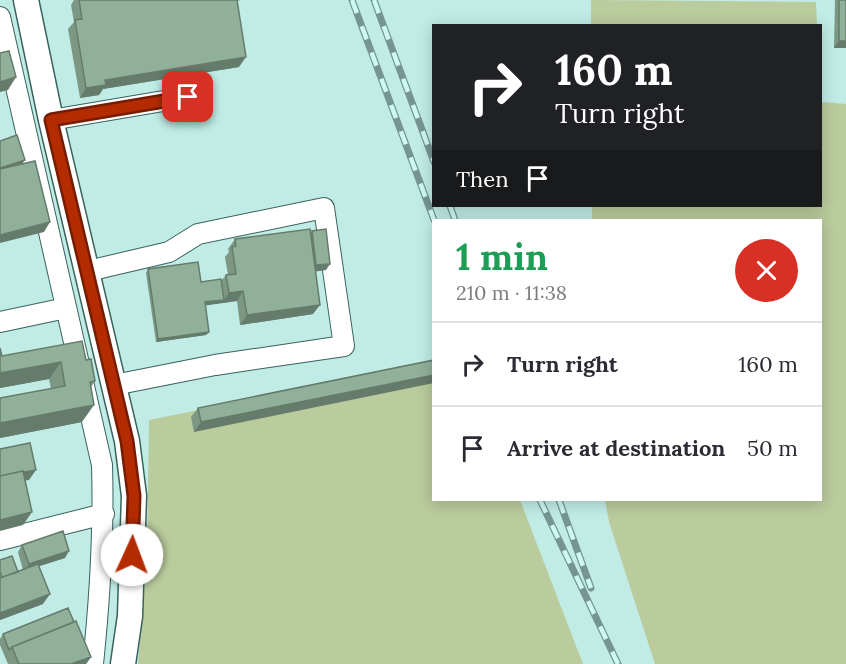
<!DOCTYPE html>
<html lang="en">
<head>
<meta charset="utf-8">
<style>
	body { margin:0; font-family:Lora,serif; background:#f7f7f7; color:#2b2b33; height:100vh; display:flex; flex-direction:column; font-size:22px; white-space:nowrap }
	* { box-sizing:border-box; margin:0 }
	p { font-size:20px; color:#7c7c81 }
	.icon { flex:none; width:33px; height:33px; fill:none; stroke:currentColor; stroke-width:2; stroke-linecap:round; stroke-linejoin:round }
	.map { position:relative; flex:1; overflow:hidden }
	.sheet { position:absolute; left:432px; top:219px; width:390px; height:282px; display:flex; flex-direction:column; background:#fff; border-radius:0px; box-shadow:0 3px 15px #0003 }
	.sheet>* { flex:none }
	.top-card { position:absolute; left:432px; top:24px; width:390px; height:183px; border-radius:0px; box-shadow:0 3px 15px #0003; background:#202124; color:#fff; overflow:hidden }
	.pin { position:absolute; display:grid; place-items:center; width:51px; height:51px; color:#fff; margin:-26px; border-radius:12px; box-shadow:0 3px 9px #0006 }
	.me { position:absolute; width:66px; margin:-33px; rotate:2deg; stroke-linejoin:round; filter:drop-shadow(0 0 4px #0008) }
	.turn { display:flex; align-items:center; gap:21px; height:126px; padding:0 24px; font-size:27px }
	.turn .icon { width:78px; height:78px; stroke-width:2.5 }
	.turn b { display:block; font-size:42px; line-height:51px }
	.then { display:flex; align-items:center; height:57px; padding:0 24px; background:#0003; gap:12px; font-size:22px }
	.round { display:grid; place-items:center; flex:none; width:63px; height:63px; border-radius:32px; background:#f7f7f7 }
	.head { display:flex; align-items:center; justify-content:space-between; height:102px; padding:0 24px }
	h1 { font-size:36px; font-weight:700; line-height:45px; color:#1e9e55 }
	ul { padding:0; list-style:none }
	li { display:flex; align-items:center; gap:18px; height:84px; padding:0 24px; border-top:2px solid #e1e1e2 }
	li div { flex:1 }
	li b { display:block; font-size:22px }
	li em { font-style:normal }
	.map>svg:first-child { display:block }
</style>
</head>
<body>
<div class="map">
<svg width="846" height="664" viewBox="0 0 846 664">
	<rect width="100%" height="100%" fill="#c0ece5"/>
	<!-- green -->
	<path fill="#bacb9d" d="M 591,0 L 816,2 L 817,25 L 591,25 Z
		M 821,102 L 846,104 L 846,664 L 655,664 L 609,522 L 605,500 L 820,500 L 820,220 L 592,220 L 592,206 L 820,206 Z
		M 433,363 L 434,500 L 520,500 L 583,664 L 138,664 L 147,556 L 149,420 Z"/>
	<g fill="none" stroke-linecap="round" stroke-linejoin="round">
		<!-- minor casing -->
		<g stroke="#39625c" stroke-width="22">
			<path id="minor" d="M 0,17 L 102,465 C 104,531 100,597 93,664
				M 51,120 L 187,97
				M 88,271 L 169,252 L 198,234 L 324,208 L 344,346 L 215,365 L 114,385
				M 0,322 L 66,308
				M 0,540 L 104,514"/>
		</g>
		<!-- major casing -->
		<g stroke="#39625c" stroke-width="27">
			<path id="major" d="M 26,0 L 51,120 L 127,441 L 134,496 L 130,616 L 123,664"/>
		</g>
		<!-- minor -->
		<use href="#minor" stroke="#fff" stroke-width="20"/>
		<!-- major -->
		<use href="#major" stroke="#fff" stroke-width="24"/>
		<!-- rail casing -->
		<g stroke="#769591" stroke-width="7">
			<path id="rail" d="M 352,0 L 434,220
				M 374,0 L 434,162
				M 450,206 L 455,220
				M 540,500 L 618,664
				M 559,500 L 591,588"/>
		</g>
		<!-- rail -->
		<use href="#rail" stroke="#cdf9f2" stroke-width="4.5" stroke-dasharray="14" stroke-linecap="butt"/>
	</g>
	<!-- wall -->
	<path fill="#7c9784" d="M 74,0 L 241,0 L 237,1 L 239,67 L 103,89 L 99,95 L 80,98 L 68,29 L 74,22 L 71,5 Z
		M 835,0 L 846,0 L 846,48 L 834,48 Z
		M 312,231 L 326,270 L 316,271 L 313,314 L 240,325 L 237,301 L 205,305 L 209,332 L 206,335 L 156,342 L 146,273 L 148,269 L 201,282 L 221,281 L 226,275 L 228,275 L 225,257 L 229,252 L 228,249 L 235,239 L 311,233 Z
		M 0,348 L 2,356 L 86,360 L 95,381 L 91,387 L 82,422 L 0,438 L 0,398 L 51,389 L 49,379 L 0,388 Z
		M 434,360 L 194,432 L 191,417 L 198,408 Z
		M 22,545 L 65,558 L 39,566 L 43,604 L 0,620 L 0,560 L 18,572 L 23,570 L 18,552 Z
		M 74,622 L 91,657 L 86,664 L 8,664 L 0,645 L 0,639 L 3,634 Z"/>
	<!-- shaded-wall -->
	<path fill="#657b6c" d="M 839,41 L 846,41 L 846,48 L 834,48 Z
		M 246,57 L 239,67 L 103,89 L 99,95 L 80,98 L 86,88 L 105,80 Z
		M 16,77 L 8,90 L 0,92 L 0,82 Z
		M 25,160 L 20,167 L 0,173 L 0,168 Z
		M 50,222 L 44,232 L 0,243 L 0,235 Z
		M 330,264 L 326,270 L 312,272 L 316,265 Z
		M 243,291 L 237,301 L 202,306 L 205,302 L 224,300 L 229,293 Z
		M 320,305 L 313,314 L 240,325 L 247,315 Z
		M 209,332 L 206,335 L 156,342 L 158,339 Z
		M 61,362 L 49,379 L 0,388 L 0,373 Z
		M 434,375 L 434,383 L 194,432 L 201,422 Z
		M 94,405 L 82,422 L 0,438 L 0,423 Z
		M 36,470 L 29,480 L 0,485 L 0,476 Z
		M 32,512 L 23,525 L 0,531 L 0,520 Z
		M 69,551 L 65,558 L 24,571 L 29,564 Z
		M 50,594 L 43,604 L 0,620 L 0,613 Z
		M 91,657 L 86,664 L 71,664 Z"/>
	<!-- building -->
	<path fill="#90b09a" stroke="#657b6c" stroke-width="1.5" d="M 79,0 L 237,0 L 246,57 L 105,80 L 106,85 L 86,88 L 75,20 L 82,19 Z
		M 839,0 L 846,0 L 846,41 L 839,41 Z
		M 9,51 L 16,77 L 0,82 L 0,53 Z
		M 17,135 L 25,160 L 0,168 L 0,141 Z
		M 35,161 L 50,222 L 0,235 L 0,169 Z
		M 310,229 L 320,305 L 247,315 L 243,291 L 229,293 L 226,275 L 236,274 L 232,247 L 236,246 L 235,239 Z
		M 326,229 L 330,264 L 316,265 L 312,231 Z
		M 198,262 L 201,282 L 221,279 L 224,300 L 205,302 L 209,332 L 158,339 L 148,269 Z
		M 82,341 L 86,360 L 91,359 L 95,381 L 90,382 L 94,405 L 0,423 L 0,398 L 65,386 L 61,362 L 0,373 L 0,348 L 2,356 Z
		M 434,360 L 434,375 L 201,422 L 198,408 Z
		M 30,443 L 36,470 L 24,472 L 23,471 L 0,476 L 0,449 Z
		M 23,471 L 32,512 L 0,520 L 0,476 Z
		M 63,531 L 69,551 L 29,564 L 22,545 Z
		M 12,556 L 18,572 L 2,577 L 0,572 L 0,560 Z
		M 38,564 L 50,594 L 0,613 L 0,578 Z
		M 68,608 L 74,622 L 12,647 L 9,650 L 3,634 Z
		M 76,621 L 91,657 L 71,664 L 19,664 L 12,647 Z"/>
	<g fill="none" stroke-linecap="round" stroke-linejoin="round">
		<!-- route casing -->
		<g stroke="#761c00" stroke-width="15">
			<path id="route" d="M 132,555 L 134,496 L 127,441 L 51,120 L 188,97"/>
		</g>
		<!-- route -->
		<use href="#route" stroke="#b52b00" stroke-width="10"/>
	</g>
</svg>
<div class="pin" style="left:188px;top:97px;background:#d93025"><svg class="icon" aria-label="arrive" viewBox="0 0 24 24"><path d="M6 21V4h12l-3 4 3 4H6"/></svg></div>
<svg class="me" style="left:132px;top:555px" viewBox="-20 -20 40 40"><circle r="19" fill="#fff"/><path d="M0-13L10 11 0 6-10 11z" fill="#b52b00"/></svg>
<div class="top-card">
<div class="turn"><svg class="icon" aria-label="right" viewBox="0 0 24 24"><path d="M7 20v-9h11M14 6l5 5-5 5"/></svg><div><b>160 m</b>Turn right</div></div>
<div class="then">Then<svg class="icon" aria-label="arrive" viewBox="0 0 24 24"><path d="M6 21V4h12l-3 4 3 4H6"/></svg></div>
</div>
<section class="sheet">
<div class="head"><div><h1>1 min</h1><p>210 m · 11:38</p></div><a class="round" style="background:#d93025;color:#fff"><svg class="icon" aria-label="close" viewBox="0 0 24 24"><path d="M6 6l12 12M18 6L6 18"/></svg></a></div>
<ul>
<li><svg class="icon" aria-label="right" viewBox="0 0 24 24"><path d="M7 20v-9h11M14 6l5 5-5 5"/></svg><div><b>Turn right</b></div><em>160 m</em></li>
<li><svg class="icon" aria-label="arrive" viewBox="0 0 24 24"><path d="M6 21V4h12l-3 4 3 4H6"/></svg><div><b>Arrive at destination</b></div><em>50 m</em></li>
</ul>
</section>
</div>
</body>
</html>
